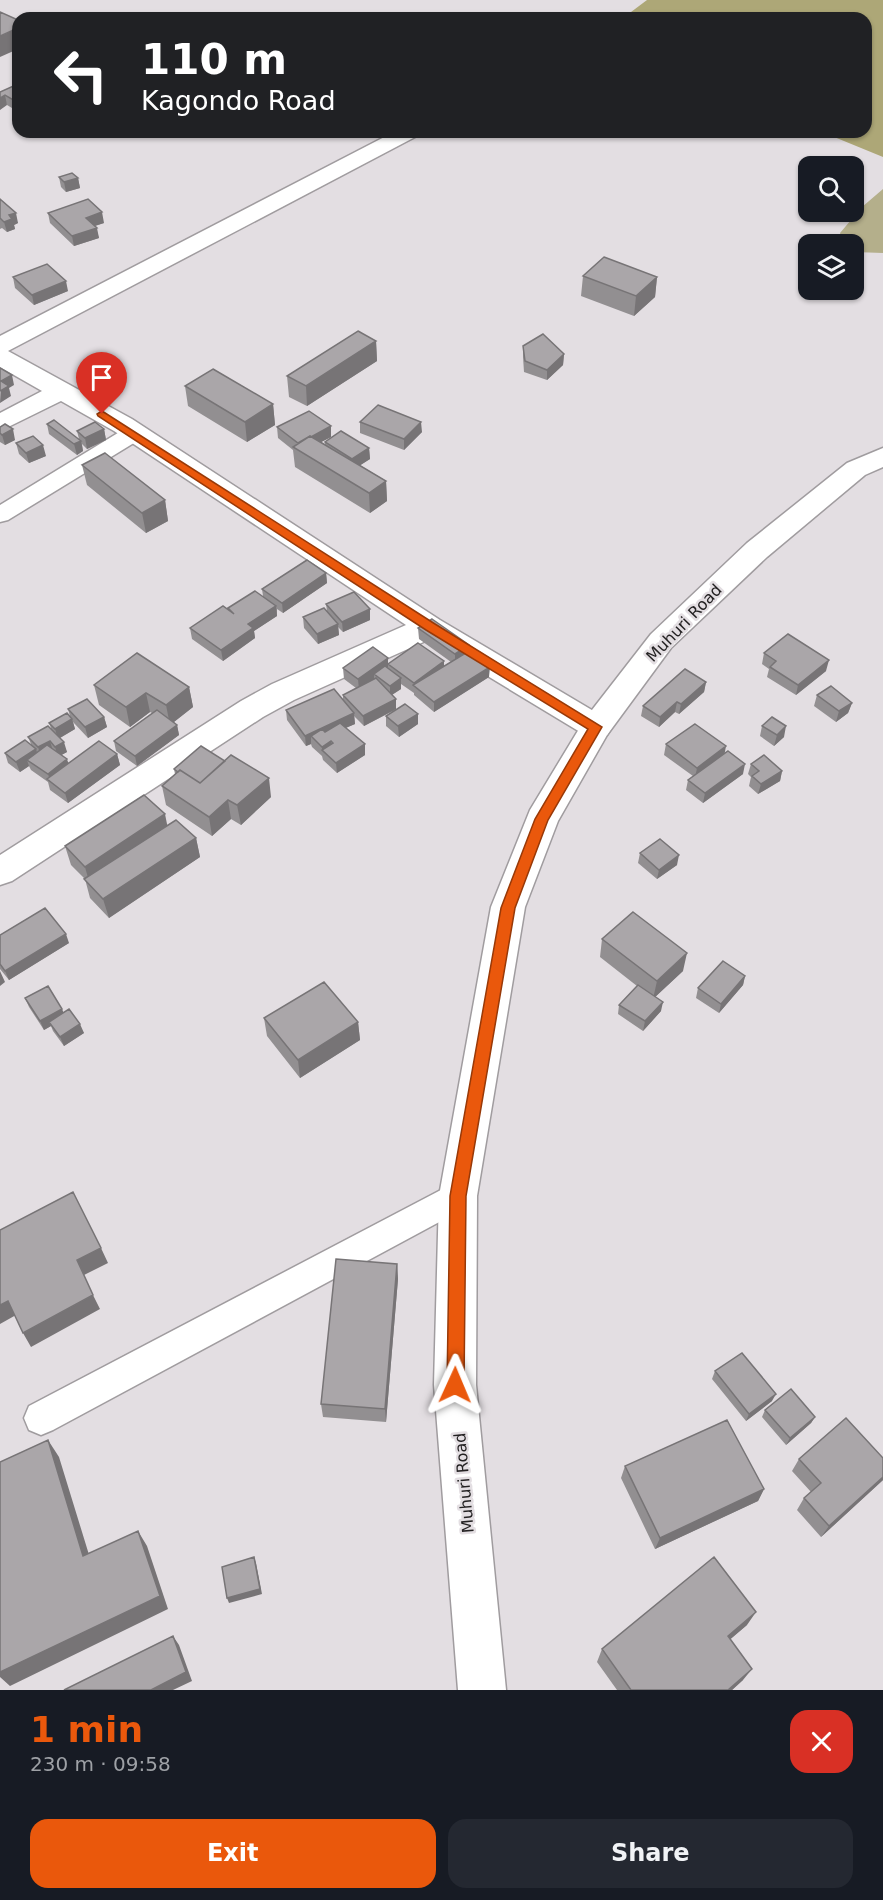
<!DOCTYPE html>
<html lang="en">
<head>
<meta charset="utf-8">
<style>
	body { margin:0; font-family:"DejaVu Sans",sans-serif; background:#242831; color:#f1f3f6; height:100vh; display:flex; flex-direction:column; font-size:22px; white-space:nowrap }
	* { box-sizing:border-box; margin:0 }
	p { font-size:20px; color:#9ea1a6 }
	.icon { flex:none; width:33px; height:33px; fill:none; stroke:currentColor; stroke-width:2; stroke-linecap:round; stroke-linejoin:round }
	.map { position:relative; height:1690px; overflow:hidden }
	.sheet { display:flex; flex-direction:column; background:#171b24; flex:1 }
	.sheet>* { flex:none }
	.banner { position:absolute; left:12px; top:12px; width:860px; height:126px; border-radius:18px; box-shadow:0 2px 4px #0004; background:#202124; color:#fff; overflow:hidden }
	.fabs { position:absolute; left:798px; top:156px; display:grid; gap:12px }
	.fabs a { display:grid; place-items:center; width:66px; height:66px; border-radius:12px; background:#171b24; box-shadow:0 2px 4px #0004; font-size:30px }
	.pin { position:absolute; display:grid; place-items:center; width:51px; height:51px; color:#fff; margin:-62px -26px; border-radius:50% 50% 50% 0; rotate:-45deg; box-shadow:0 0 6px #0007 }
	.pin .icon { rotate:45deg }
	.me { position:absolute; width:66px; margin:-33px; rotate:1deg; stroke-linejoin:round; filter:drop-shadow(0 0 4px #0008) }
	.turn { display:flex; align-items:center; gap:21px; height:126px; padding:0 30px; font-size:27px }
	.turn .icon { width:78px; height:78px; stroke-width:2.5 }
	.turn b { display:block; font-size:42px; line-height:51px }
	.round { display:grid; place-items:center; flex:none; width:63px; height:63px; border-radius:18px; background:#242831 }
	.overview { display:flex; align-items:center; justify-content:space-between; height:102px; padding:0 30px }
	h1 { font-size:36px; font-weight:700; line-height:45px; color:#ea580c }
	.cta { display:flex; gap:12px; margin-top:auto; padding:12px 30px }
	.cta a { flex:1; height:69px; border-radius:18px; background:#ea580c; color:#fff; font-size:24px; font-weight:700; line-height:69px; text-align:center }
	.cta a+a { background:#242831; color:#f1f3f6 }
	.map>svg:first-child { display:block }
</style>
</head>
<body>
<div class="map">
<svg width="883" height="1690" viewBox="0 0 883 1690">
	<rect width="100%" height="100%" fill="#e3dee2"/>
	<!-- green -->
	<path fill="#b4af8b" d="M 883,189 L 883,253 L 854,252 L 854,244 L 843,244 L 840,233 L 862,207 Z"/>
	<!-- forest -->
	<path fill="#ada777" d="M 647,0 L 883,0 L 883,157 L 822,132 L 866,132 L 866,18 L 623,18 Z"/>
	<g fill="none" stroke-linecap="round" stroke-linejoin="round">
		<!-- lane casing -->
		<g stroke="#a09c9f" stroke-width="3">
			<path id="lane" d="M 134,426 L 142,428 L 145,433 L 142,438 L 8,520 L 0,522 L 0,505 L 126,428 Z
				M 458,1181 L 469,1186 L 474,1196 L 469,1206 L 53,1430 L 41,1435 L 29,1430 L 24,1418 L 29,1406 Z"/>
		</g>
		<!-- street casing -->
		<g stroke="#a09c9f" stroke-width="3">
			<path id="street" d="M 394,132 L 421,132 L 417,136 L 8,351 L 132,419 L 440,620 L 607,719 L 612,727 L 607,735 L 596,739 L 585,735 L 428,640 L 294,700 L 263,717 L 12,881 L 0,885 L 0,855 L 241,701 L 272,684 L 406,625 L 114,431 L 61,401 L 0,431 L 0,413 L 42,391 L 0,367 L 0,336 Z"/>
		</g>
		<!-- secondary casing -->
		<g stroke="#a09c9f" stroke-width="3">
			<path id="secondary" d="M 883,448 L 883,467 L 865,475 L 767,557 L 671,648 L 607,735 L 558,821 L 525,907 L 477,1196 L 476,1385 L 506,1690 L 458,1690 L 434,1385 L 439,1196 L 491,907 L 530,810 L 585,719 L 651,634 L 747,543 L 847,463 Z"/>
		</g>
		<!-- lane -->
		<use href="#lane" fill="#fff" fill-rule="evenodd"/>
		<!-- street -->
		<use href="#street" fill="#fff" fill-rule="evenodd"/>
		<!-- secondary -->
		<use href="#secondary" fill="#fff" fill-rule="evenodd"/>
	</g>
	<!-- wall -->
	<path fill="#928f91" d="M 18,84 L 18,111 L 17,111 L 7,105 L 0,92 Z
		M 59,177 L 78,178 L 80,188 L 66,192 L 61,187 Z
		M 0,199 L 18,223 L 14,225 L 15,229 L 7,232 L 2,228 L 0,229 Z
		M 48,213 L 104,223 L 95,226 L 99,238 L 74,246 L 50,223 Z
		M 583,276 L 657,277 L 655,297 L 634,316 L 581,296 Z
		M 13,277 L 68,291 L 34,305 L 15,288 Z
		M 376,341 L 377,361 L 307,406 L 289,397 L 287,376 Z
		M 523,346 L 564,354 L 563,365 L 547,380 L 524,372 L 523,357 Z
		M 185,386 L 273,404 L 275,425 L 247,442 L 188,406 Z
		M 360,422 L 422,432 L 404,450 L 360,433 Z
		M 47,424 L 79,439 L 77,431 L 104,429 L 106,440 L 87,449 L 82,444 L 83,451 L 77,455 L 49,434 Z
		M 331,426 L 331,437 L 321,442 L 325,444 L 325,442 L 369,448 L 370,459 L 360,465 L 386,481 L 387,501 L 370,513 L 295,467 L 293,450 L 278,438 L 277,427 Z
		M 0,427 L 15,440 L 5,445 L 0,442 Z
		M 16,443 L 46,456 L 29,463 L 19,454 Z
		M 82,465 L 165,500 L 168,521 L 146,533 L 87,485 Z
		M 326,573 L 327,583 L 283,613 L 277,609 L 277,616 L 254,631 L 255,638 L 223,661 L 192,639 L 190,628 L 228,610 L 228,608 L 263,596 L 262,589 Z
		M 326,604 L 370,620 L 343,632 L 338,627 L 339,635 L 318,644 L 304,628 L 303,617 L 327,611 Z
		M 418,628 L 469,651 L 489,677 L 434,712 L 414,695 L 414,693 L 401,684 L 401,689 L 392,695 L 396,709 L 418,714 L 418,724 L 399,737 L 386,726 L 386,716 L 393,711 L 364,726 L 354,716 L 355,724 L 345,728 L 365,755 L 337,773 L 323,760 L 322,756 L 312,747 L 311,744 L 306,746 L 287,720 L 286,710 L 343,700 L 343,695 L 356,688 L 344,679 L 343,668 L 388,664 L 444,661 L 444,666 L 451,662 L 419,639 Z
		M 764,653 L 826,671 L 796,695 L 767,677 L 769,669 L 762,664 Z
		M 706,682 L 704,692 L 679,714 L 675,712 L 659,727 L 641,716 L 643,706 Z
		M 94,685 L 189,687 L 193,707 L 174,722 L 177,725 L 179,735 L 137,766 L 116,751 L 114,741 L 152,713 L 150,712 L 130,727 L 99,705 Z
		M 817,695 L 852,703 L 848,713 L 836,722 L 814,706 Z
		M 68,709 L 104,717 L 107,727 L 88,738 L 73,722 L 75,729 L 60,738 L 67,752 L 61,755 L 69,763 L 117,754 L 120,765 L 68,803 L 50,790 L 48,782 L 31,770 L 29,766 L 20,772 L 8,763 L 5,753 L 31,744 L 28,737 L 51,728 L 49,723 L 70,716 Z
		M 762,726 L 784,737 L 774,746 L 760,736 Z
		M 666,744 L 724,754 L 743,774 L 703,803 L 686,790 L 688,780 L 693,776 L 664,755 Z
		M 751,764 L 782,771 L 780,781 L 758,794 L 749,786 L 751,777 L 748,774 Z
		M 174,769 L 271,797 L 241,825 L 231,819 L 212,836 L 166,805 L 162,786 L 175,774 Z
		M 167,826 L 196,838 L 200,857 L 109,918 L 90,898 L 85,879 L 71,865 L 65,846 Z
		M 640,853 L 677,865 L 657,879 L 638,863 Z
		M 0,935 L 69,943 L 9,980 L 0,969 Z
		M 602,939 L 683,971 L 655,997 L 661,1011 L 643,1031 L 618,1014 L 619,1005 L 637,986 L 600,957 Z
		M 745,976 L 743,985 L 719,1013 L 696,998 L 698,988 Z
		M 25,998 L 64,1013 L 84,1033 L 64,1046 L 53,1031 L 51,1026 L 44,1030 L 29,1007 Z
		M 264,1018 L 358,1022 L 360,1040 L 300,1078 L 267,1036 Z
		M 397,1264 L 398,1279 L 386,1422 L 323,1417 L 321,1404 Z
		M 715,1371 L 772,1401 L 746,1421 L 712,1379 Z
		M 765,1410 L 815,1417 L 811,1423 L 786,1445 L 762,1417 Z
		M 799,1459 L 883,1480 L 821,1537 L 797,1510 L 804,1498 L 811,1492 L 792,1471 Z
		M 625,1466 L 764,1489 L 758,1501 L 655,1549 L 621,1478 Z
		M 747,1625 L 730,1639 L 743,1680 L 732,1690 L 617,1690 L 597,1662 L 602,1649 Z"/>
	<!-- shaded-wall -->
	<path fill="#777476" d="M 18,28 L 18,49 L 0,57 L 0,36 Z
		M 5,95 L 7,105 L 0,110 L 0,98 Z
		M 18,100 L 18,111 L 17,111 L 15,101 Z
		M 78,178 L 80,188 L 66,192 L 64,182 Z
		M 102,212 L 104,223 L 88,228 L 86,218 Z
		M 16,213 L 18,223 L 14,225 L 15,229 L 7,232 L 4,222 L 9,215 Z
		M 97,228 L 99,238 L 74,246 L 72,236 Z
		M 657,277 L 655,297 L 634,316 L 636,296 Z
		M 66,281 L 68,291 L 34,305 L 32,295 Z
		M 376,341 L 377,361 L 307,406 L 306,386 Z
		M 564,354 L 563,365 L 547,380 L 547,370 Z
		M 12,375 L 14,385 L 9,388 L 11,396 L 0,403 L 1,381 Z
		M 273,404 L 275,425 L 247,442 L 245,422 Z
		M 421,422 L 422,432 L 404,450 L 404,439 Z
		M 331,426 L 331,437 L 302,452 L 299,443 Z
		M 13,429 L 15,440 L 5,445 L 2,435 Z
		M 104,429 L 106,440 L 87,449 L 85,438 Z
		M 81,441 L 83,451 L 77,455 L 74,444 Z
		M 43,445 L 46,456 L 29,463 L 26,453 Z
		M 369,448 L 370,459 L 353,470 L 352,459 Z
		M 386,481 L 387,501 L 370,513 L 369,493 Z
		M 165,500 L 168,521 L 146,533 L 142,513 Z
		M 326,573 L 327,583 L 283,613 L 282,603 Z
		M 276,606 L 277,616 L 254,631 L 255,638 L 223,661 L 221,650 L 248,624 Z
		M 370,609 L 370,620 L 343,632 L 342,622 Z
		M 338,624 L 339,635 L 318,644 L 317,634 Z
		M 469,645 L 469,655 L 455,665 L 455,654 Z
		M 388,658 L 388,669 L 374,674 L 374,679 L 359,690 L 358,679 Z
		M 829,660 L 826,671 L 796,695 L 798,685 Z
		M 444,661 L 444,671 L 414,685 L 414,683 Z
		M 490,667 L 489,677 L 434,712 L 434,702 Z
		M 401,678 L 401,689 L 390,696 L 390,686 Z
		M 706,682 L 704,692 L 679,714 L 681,704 Z
		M 189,687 L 193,707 L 170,725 L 166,705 Z
		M 146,693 L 150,712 L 130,727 L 126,707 Z
		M 396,699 L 396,709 L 364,726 L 363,716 Z
		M 677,702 L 675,712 L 659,727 L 660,717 Z
		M 852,703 L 848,713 L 836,722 L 839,711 Z
		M 354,713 L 355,724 L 316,741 L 311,736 L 311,744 L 306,746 L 305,736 Z
		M 418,714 L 418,724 L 399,737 L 398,726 Z
		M 104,717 L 107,727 L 88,738 L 85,727 Z
		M 72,719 L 75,729 L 58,739 L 55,729 Z
		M 177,725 L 179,735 L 137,766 L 135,756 Z
		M 786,726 L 784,737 L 774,746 L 777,735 Z
		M 50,741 L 53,751 L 41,757 L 38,747 Z
		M 331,741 L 332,751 L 322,751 L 322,747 Z
		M 64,742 L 67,752 L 58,757 L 55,747 Z
		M 365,744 L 365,755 L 337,773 L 336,763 Z
		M 726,746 L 724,757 L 695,778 L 697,768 Z
		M 36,749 L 39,759 L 27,760 L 29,766 L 20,772 L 16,762 Z
		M 117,754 L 120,765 L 68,803 L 65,793 Z
		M 67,759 L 70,769 L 50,781 L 48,774 Z
		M 745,764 L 743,774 L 703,803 L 705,793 Z
		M 782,771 L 780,781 L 758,794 L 761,784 Z
		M 269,778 L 271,797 L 241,825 L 237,805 Z
		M 228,800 L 231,819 L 212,836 L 209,817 Z
		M 165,814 L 169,834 L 90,885 L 85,867 Z
		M 196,838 L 200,857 L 109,918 L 103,899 Z
		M 679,855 L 677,865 L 657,879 L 659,870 Z
		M 66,934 L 69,943 L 9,980 L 5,971 Z
		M 687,953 L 683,971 L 653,999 L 657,981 Z
		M 0,971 L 5,982 L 0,986 Z
		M 745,976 L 743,985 L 719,1013 L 721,1004 Z
		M 663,1002 L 661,1011 L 643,1031 L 645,1021 Z
		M 62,1009 L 66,1018 L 49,1022 L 51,1026 L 44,1030 L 40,1021 Z
		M 358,1022 L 360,1040 L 300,1078 L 298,1060 Z
		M 80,1024 L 84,1033 L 64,1046 L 60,1037 Z
		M 101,1248 L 108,1263 L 84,1275 L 77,1260 Z
		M 397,1264 L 398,1279 L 386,1422 L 385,1409 Z
		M 93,1295 L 100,1309 L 31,1347 L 23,1333 Z
		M 8,1301 L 16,1315 L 0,1324 L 0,1305 Z
		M 776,1394 L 772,1401 L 746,1421 L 749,1414 Z
		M 815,1417 L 811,1423 L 786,1445 L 790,1438 Z
		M 48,1440 L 59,1457 L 94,1571 L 83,1556 Z
		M 883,1477 L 883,1480 L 821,1537 L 829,1526 Z
		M 764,1489 L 758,1501 L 655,1549 L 660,1538 Z
		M 138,1531 L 147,1546 L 168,1609 L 10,1686 L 0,1677 L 0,1672 Z
		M 254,1557 L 256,1563 L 262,1594 L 229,1603 L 227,1598 Z
		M 756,1612 L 747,1625 L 719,1649 L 728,1636 Z
		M 173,1636 L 179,1645 L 192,1681 L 173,1690 L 151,1690 Z
		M 752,1669 L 743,1680 L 732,1690 L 728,1690 Z"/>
	<!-- building -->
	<path fill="#aaa6a9" stroke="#777476" stroke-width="1.5" d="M 0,12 L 18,20 L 18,28 L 0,36 Z
		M 18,84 L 18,100 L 15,101 L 5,95 L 0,98 L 0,92 Z
		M 72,173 L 78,178 L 64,182 L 59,177 Z
		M 0,199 L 16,213 L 9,215 L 12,219 L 4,222 L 0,218 Z
		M 88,199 L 102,212 L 86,218 L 97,228 L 72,236 L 48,213 Z
		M 604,257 L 657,277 L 636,296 L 583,276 Z
		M 47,264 L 66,281 L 32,295 L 13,277 Z
		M 358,331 L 376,341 L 306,386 L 287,376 Z
		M 543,334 L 564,354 L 547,370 L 525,361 L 523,346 Z
		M 0,368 L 12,375 L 1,381 L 9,386 L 0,391 Z
		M 213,369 L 273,404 L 245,422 L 185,386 Z
		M 378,405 L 421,422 L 404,439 L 360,422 Z
		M 309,411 L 331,426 L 311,437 L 310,436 L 298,443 L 277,427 Z
		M 54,420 L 81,441 L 74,444 L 47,424 Z
		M 95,422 L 104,429 L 85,438 L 77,431 Z
		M 5,424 L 13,429 L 2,435 L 0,433 L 0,427 Z
		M 341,431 L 369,448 L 352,459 L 325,442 Z
		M 33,436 L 43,445 L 26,453 L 16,443 Z
		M 310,436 L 386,481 L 369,493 L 293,447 Z
		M 105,453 L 165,500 L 142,513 L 82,465 Z
		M 307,560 L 326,573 L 282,603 L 262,589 Z
		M 255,591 L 276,606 L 248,624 L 253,628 L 221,650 L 190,628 L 223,606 L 234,614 L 228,608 Z
		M 354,592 L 370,609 L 342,622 L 326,604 Z
		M 324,608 L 338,624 L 317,634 L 303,617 Z
		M 432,619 L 469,645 L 455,654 L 418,628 Z
		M 788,634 L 829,660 L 798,685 L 770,667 L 776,661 L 764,653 Z
		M 418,643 L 444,661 L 414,683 L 388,664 Z
		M 373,647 L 388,658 L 358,679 L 343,668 Z
		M 469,651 L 490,667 L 434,702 L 413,685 Z
		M 137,653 L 189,687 L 166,705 L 146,693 L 126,707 L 94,685 Z
		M 385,666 L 401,678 L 390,686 L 374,674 Z
		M 685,669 L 706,682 L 681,704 L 677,702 L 660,717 L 643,706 Z
		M 376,678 L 396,699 L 363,716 L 343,695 Z
		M 831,686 L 852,703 L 839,711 L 817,695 Z
		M 334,689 L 354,713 L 305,736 L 286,710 Z
		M 87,699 L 104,717 L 85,727 L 68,709 Z
		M 405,704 L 418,714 L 398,726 L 386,716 Z
		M 157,710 L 177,725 L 135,756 L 114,741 Z
		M 67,713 L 72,719 L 55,729 L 49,723 Z
		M 772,717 L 786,726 L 777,735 L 762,726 Z
		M 340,723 L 365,744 L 336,763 L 322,750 L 333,743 L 331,741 L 322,747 L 311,736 L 322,729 L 325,732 Z
		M 695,724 L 726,746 L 697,768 L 666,744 Z
		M 48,726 L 64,742 L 55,747 L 50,741 L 38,747 L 28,737 Z
		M 25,740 L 36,749 L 16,762 L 5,753 Z
		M 99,741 L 117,754 L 65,793 L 47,779 Z
		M 47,745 L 67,759 L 48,774 L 27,760 Z
		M 201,746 L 225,761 L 200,783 L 180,770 L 178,772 L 174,769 Z
		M 728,751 L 745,764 L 705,793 L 688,780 Z
		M 231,755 L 269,778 L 237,805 L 228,800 L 209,817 L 162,786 L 180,770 L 200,783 Z
		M 764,755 L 782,771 L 761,784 L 752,776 L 759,771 L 751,764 Z
		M 144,795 L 165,814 L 85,867 L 65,846 Z
		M 176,820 L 196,838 L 103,899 L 84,879 Z
		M 660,839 L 679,855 L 659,870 L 640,853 Z
		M 45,908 L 66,934 L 5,971 L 0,964 L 0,935 Z
		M 633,912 L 687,953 L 657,981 L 602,939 Z
		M 723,961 L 745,976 L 721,1004 L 698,988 Z
		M 324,982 L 358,1022 L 298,1060 L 264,1018 Z
		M 638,985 L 663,1002 L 645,1021 L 619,1005 Z
		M 48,986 L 62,1009 L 40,1021 L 25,998 Z
		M 69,1009 L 80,1024 L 60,1037 L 49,1022 Z
		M 73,1192 L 101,1248 L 77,1260 L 93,1295 L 23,1333 L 8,1301 L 0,1305 L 0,1230 Z
		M 336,1259 L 397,1264 L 385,1409 L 321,1404 Z
		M 742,1353 L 776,1394 L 749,1414 L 715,1371 Z
		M 791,1389 L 815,1417 L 790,1438 L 765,1410 Z
		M 846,1418 L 883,1458 L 883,1477 L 829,1526 L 804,1498 L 821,1483 L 799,1459 Z
		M 727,1420 L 764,1489 L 660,1538 L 625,1466 Z
		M 48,1440 L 83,1556 L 138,1531 L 160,1596 L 0,1672 L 0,1462 Z
		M 254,1557 L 260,1589 L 227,1598 L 222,1567 Z
		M 714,1557 L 756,1612 L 728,1636 L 752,1669 L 728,1690 L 631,1690 L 602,1649 Z
		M 173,1636 L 186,1672 L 151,1690 L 64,1690 Z"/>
	<!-- route -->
	<path fill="#ea580c" stroke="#983908" stroke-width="1.5" d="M 102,411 L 435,624 L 602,727 L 548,820 L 515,908 L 466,1196 L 464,1385 L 461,1391 L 455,1394 L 449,1391 L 447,1385 L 450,1196 L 501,908 L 535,819 L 588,729 L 426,630 L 98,416 L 97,414 Z"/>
	<g text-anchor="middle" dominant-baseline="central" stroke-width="5" stroke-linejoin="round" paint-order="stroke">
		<!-- street labels -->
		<g font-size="16" fill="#242223" stroke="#e3dee2">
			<text transform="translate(684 623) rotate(-46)">Muhuri Road</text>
			<text transform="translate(464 1483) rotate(-95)">Muhuri Road</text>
		</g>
	</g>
</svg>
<div class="fabs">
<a><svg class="icon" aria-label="search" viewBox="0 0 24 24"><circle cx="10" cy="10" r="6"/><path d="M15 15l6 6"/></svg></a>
<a><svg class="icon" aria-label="layers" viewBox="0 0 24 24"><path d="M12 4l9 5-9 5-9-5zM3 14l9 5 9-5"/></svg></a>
</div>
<div class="pin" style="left:102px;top:414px;background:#d93025"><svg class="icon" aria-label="arrive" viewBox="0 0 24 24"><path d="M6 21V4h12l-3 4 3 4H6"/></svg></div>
<svg class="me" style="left:455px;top:1385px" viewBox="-20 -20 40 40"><path d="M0-17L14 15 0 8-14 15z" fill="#ea580c" stroke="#fff" stroke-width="4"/></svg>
<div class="banner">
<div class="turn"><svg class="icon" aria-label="left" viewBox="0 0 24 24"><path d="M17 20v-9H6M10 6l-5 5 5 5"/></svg><div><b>110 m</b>Kagondo Road</div></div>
</div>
</div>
<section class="sheet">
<div class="overview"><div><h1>1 min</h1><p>230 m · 09:58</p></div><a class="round" style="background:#d93025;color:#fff"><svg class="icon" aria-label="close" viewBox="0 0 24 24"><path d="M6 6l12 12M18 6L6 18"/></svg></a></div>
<div class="cta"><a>Exit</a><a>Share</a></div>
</section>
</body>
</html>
